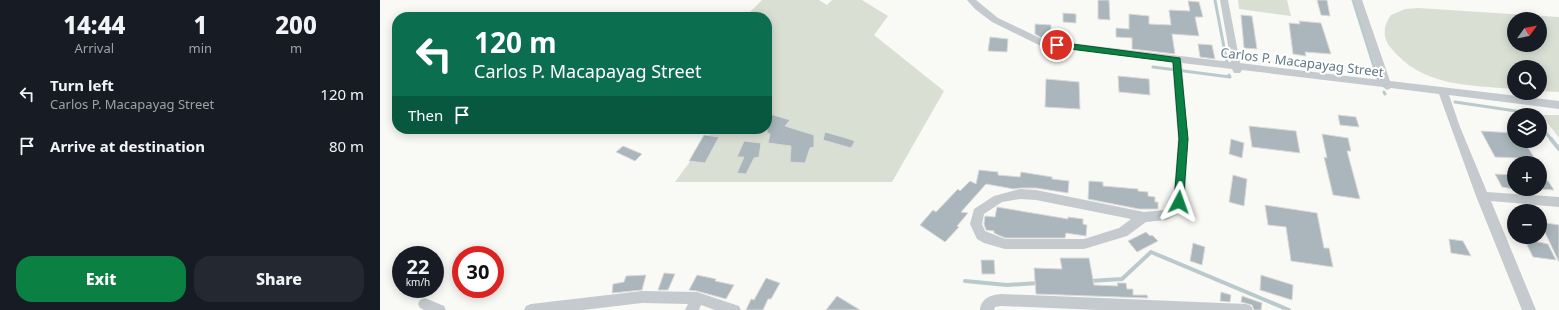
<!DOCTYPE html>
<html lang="en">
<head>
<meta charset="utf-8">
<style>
	body { margin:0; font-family:"Noto Sans",sans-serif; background:#242831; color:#f1f3f6; height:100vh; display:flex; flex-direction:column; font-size:15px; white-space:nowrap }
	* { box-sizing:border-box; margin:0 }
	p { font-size:13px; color:#9ea1a6 }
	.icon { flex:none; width:22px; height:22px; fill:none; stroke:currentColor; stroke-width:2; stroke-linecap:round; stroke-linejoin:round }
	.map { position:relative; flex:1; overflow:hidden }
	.side { display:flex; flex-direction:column; background:#171b24; width:380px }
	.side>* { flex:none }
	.banner { position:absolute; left:12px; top:12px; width:380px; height:122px; border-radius:16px; box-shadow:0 2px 10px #0003; background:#0b6e4f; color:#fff; overflow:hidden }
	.needle { width:26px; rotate:57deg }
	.buttons { position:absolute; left:1127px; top:12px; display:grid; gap:8px }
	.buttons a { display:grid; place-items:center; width:40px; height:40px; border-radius:50%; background:#171b24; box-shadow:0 2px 10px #0003; font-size:20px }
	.speed { position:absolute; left:12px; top:246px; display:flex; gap:8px; font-size:20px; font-weight:700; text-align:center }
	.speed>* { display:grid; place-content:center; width:52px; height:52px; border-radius:50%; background:#171b24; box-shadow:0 2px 10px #0003; line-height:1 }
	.speed small { font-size:10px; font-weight:400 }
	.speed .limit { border:6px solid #d22; background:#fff; color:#111 }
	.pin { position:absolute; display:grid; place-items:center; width:34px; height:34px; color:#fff; margin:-17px; border:2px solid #fff; border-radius:50%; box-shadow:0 1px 4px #0007 }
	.me { position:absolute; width:44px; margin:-22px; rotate:4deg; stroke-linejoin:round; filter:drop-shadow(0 0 3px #0008) }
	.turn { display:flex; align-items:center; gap:14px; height:84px; padding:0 16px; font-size:18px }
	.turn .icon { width:52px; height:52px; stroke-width:2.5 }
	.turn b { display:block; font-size:28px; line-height:34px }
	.then { display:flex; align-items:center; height:38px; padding:0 16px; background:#0003; gap:8px; font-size:15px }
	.eta { display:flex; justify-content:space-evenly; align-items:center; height:68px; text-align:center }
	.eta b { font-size:24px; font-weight:800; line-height:28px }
	.action { display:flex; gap:8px; margin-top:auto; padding:8px 16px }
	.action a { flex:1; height:46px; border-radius:16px; background:#0b8043; color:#fff; font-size:16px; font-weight:800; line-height:46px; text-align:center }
	.action a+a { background:#242831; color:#f1f3f6 }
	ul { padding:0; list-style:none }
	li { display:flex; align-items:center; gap:12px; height:52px; padding:0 16px }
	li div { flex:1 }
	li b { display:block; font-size:15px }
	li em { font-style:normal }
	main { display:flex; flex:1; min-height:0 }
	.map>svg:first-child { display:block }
</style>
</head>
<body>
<main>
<section class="side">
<div class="eta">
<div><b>14:44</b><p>Arrival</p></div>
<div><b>1</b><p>min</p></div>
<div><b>200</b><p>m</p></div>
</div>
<ul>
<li><svg class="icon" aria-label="left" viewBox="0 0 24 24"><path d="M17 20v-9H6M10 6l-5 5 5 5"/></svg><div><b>Turn left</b><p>Carlos P. Macapayag Street</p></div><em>120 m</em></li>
<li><svg class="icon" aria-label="arrive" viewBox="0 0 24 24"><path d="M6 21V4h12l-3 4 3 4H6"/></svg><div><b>Arrive at destination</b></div><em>80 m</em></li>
</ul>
<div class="action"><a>Exit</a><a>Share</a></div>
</section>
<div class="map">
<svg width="1179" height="310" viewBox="0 0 1179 310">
	<rect width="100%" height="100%" fill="#f9f9f6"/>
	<!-- green -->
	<path fill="#dadfd4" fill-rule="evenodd" d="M 382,0 L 439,0 L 447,5 L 452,0 L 482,0 L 508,16 L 494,35 L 564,91 L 512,182 L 295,182 L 334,129 L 387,129 L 387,17 L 365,17 Z
		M 858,0 L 907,0 L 911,16 L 859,9 Z
		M 1038,8 L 1179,17 L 1179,92 L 1160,91 L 1160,67 L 1134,67 L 1134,89 C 1089,85 1042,87 1011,48 C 1002,38 1003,26 1011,15 L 1025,9 ZM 1134,19 L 1160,19 L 1160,45 L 1134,45 Z
		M 1162,115 L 1179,115 L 1179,138 Z"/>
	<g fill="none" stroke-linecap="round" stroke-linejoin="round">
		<!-- stream-far1 -->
		<path stroke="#bacacc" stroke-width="3" d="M 835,0 L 847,63
			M 973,0 L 998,79
			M 773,67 L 850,77 L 849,75
			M 1004,92 L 1005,94
			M 1075,102 L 1149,113 L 1151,115
			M 1160,126 L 1172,140"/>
		<!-- stream -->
		<path stroke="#bacacc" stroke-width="4" d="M 1171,139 L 1179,149
			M 585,281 L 627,285 L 659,283
			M 710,281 L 742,279 L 771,252 L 909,310"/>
	</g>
	<!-- building -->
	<path fill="#aab6bb" stroke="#dbdad8" d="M 718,0 L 729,0 L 730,20 L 718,19 Z
		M 937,0 L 947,0 L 950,16 L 941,15 Z
		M 808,1 L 819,2 L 823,17 L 815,17 L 819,36 L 792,34 L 795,54 L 752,49 L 752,38 L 736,37 L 736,28 L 749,29 L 749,14 L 769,16 L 769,24 L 791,25 L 789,10 L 810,11 Z
		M 683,13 L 696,14 L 696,23 L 683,22 Z
		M 861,15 L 872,16 L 877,49 L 864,48 Z
		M 919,21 L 941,23 L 951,54 L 925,52 L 926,56 L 913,54 L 909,23 L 920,24 Z
		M 655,24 L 671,25 L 671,38 L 662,38 L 655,34 Z
		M 610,37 L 628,39 L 627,52 L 608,51 Z
		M 818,44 L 832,45 L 835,59 L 820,57 Z
		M 738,76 L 769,79 L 770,95 L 739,92 Z
		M 666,79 L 699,82 L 700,109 L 665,107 Z
		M 387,113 L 410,120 L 405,126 L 434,135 L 434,147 L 430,148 L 425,163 L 410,162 L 411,146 L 388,143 L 390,134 L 387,133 Z
		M 958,115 L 976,117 L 979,127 L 960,125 Z
		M 869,126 L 916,131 L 920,153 L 872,147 Z
		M 1101,131 L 1134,133 L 1134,141 L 1144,141 L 1155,159 L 1151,159 L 1154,163 L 1140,163 L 1137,158 L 1115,157 Z
		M 445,132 L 466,138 L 475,141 L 471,148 L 443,140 Z
		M 942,134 L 968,138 L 971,151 L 967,151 L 980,199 L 953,195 L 944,157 L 947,158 Z
		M 324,135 L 339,137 L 325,163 L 309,161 Z
		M 851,139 L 864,143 L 862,158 L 849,154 Z
		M 364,141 L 381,143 L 379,157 L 374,158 L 366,174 L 357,173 L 364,157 L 357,157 Z
		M 243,146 L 262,154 L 255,161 L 236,152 Z
		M 599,170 L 618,172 L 618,175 L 640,177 L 641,172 L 672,177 L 672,179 L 689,181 L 688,193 L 656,188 L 640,188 L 634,189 L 606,184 L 581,212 L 588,213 L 577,226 L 579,227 L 565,242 L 540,225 L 553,210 L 556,212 L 578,189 L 580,191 L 590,181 L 596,184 Z
		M 1115,174 L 1134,175 L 1134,189 L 1122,187 Z
		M 853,175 L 867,179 L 864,206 L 849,202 Z
		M 1160,180 L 1168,181 L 1174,190 L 1160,189 Z
		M 709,181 L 723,182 L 723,186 L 758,189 L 758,191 L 768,192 L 768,196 L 775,197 L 775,202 L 778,202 L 778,209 L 759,209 L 708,199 Z
		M 885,205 L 937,213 L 944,248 L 949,248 L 953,267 L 911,261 L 906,227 L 888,225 Z
		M 617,207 L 688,219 L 688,217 L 703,219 L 703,224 L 707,225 L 706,236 L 686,233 L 685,238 L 625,238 L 614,233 L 614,231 L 606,230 L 604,224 L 605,216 L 615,217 Z
		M 1160,222 L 1179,225 L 1179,262 Z
		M 766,232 L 770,236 L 772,235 L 778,241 L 757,252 L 748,241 Z
		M 1069,239 L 1083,241 L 1091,256 L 1071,253 Z
		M 1144,239 L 1168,244 L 1176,260 L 1153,257 Z
		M 813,243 L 825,247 L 822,265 L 810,261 Z
		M 680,258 L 709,258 L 714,285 L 738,286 L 737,283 L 746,283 L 747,289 L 753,289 L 753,295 L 767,295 L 768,298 L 656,294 L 654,268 L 682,269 Z
		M 601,260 L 614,260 L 615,274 L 602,274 Z
		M 284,273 L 295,274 L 288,290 L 278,290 Z
		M 266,275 L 262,290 L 232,293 L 233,284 L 244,282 L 246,276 Z
		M 317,275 L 336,279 L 335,281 L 354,285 L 346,299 L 317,291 L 309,290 Z
		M 881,275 L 913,285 L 912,300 L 880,290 Z
		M 386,278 L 400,283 L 391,299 L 388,299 L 383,310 L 366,310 L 371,299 L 374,300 Z
		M 841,292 L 851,295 L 850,302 L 840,301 Z
		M 457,296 L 480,310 L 446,310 Z
		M 862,296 L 882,303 L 881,310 L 874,310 L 872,305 L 861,302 Z"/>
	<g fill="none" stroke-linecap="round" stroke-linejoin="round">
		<!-- minor -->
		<path fill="#c4cacd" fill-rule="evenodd" d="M 587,0 L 596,0 L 618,18 L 664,40 L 851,62 L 840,0 L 848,0 L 860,63 L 1000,80 L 974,0 L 982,0 L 1010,81 L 1179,101 L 1179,109 L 1069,95 L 1080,127 L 1107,192 L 1179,197 L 1179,207 L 1111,201 L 1156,310 L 1142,310 L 1096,196 L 1059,94 L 1011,88 L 1007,90 L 1003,87 L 862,70 L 860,73 L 854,73 L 852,69 L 802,63 L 808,139 L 805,202 L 798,214 L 786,220 L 766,222 L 747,236 L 704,249 L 625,249 L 604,243 L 597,239 L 590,224 L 594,209 L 614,196 L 640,189 L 656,190 L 764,212 L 784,210 L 790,208 L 793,202 L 798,139 L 792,62 L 659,45 L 612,22 L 595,9 ZM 640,199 L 656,200 L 751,219 L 739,228 L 704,239 L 625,239 L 605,231 L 602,224 L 604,214 L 622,202 Z
			M 262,291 L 317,292 L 359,306 L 361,310 L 335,310 L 321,305 L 319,310 L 305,310 L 308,304 L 262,303 L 203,310 L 144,310 L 146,306 L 151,304 Z
			M 621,294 L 866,304 L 871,306 L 873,310 L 718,310 L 621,306 L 615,307 L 614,310 L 600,310 C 601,298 611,295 621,294 Z
			M 45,298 L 64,306 L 66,310 L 44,310 L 40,308 L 38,304 L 40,300 Z"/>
	</g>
	<!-- route -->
	<path fill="#0b8043" stroke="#07532c" d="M 677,42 L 800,58 L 808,139 L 803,205 L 796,205 L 794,202 L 799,139 L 793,62 L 674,47 L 674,43 Z"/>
	<g text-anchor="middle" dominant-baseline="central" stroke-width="4" stroke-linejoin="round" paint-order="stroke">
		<!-- street labels -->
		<g font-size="13" fill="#617a84" stroke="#fff">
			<text transform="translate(922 62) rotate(7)">Carlos P. Macapayag Street</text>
		</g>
	</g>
</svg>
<div class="buttons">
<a><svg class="needle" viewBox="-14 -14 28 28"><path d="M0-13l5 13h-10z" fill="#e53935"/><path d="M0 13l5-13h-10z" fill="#9ea1a6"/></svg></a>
<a><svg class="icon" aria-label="search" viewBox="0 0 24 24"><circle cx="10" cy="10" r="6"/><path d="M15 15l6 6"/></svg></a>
<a><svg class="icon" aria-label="layers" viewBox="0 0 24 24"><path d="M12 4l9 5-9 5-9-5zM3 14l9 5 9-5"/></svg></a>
<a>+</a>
<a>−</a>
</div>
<div class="speed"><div>22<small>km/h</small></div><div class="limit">30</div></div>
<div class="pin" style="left:677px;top:45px;background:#d93025"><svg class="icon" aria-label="arrive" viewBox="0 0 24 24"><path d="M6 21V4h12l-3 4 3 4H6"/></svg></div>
<svg class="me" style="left:799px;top:202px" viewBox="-20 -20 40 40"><path d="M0-17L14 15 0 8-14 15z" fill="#0b8043" stroke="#fff" stroke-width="4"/></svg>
<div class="banner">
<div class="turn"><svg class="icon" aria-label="left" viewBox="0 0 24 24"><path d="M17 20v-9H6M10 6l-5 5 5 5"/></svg><div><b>120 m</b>Carlos P. Macapayag Street</div></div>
<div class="then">Then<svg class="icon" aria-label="arrive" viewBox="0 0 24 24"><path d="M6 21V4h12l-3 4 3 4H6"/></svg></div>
</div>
</div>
</main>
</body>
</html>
